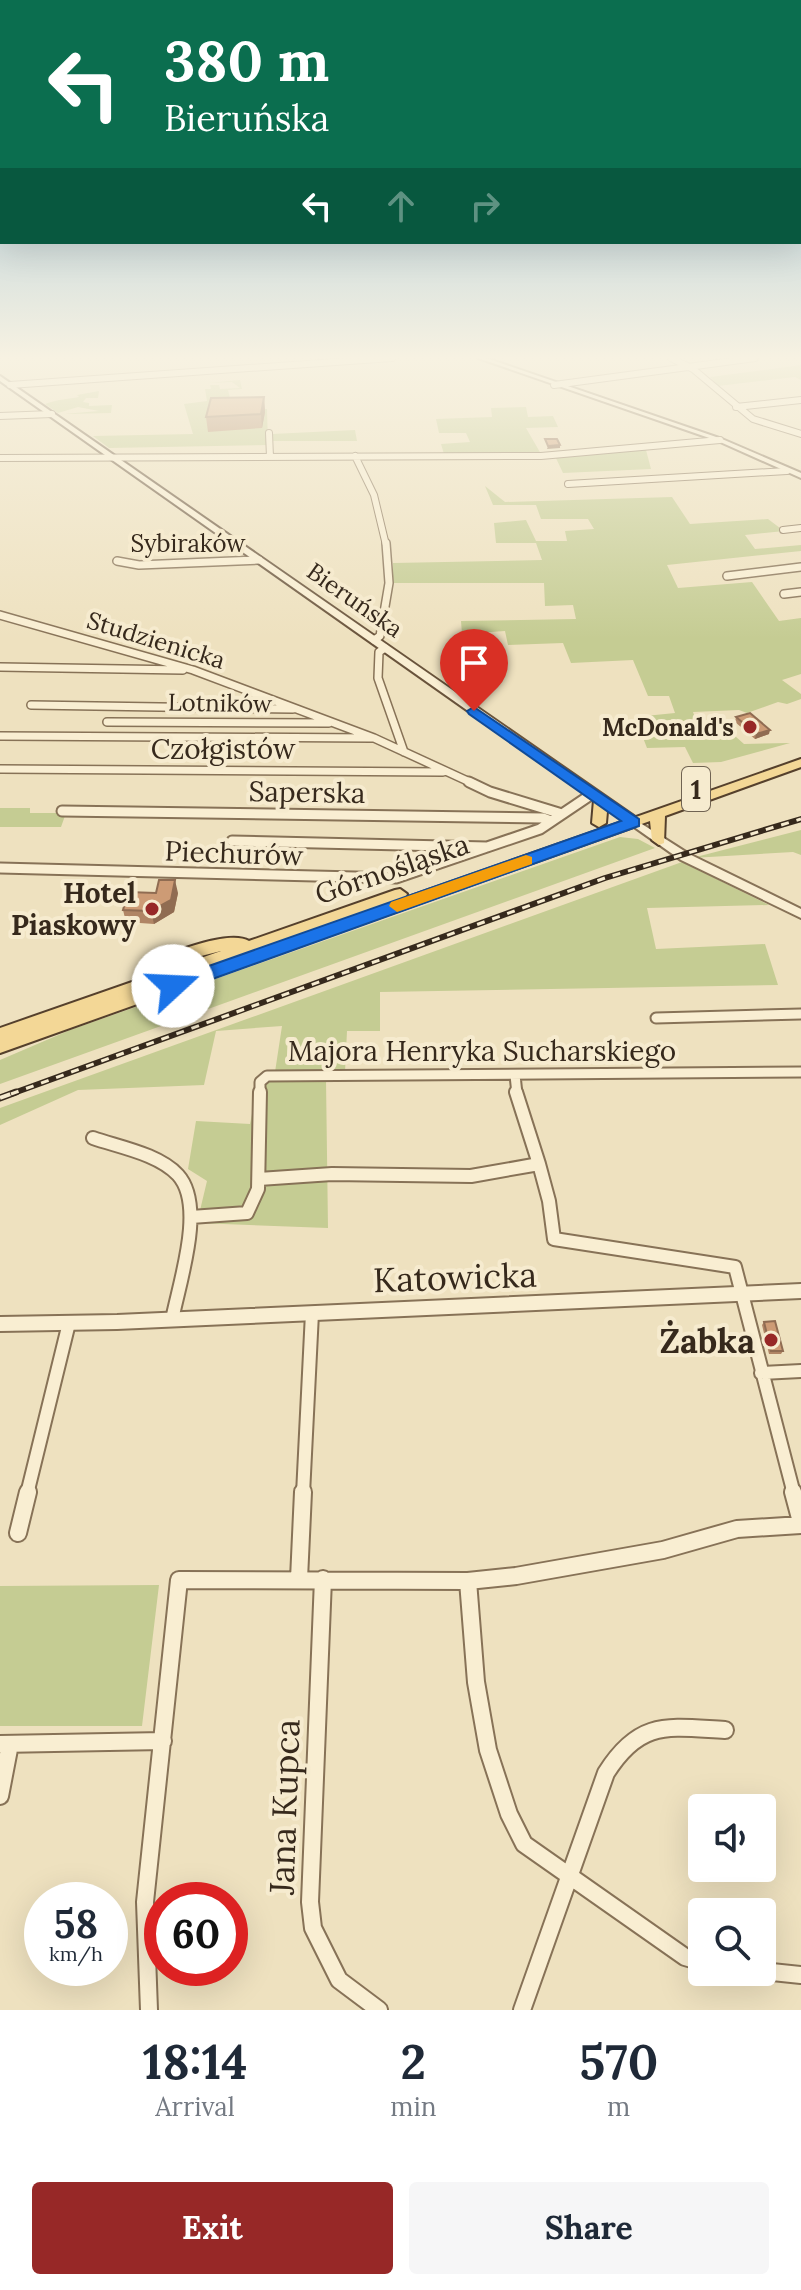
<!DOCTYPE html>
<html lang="en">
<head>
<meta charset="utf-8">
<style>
	body { margin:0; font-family:Lora,serif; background:#f6f6f7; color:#1f2937; height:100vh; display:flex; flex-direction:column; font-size:30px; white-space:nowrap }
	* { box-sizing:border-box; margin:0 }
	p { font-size:26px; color:#747a83 }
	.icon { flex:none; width:44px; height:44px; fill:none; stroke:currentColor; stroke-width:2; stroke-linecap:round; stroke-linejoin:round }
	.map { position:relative; height:2010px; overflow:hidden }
	.drawer { display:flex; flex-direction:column; background:#fff; flex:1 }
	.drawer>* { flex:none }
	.top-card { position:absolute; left:0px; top:0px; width:802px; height:244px; box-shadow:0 8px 32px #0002; background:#0b6e4f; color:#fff; overflow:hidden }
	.buttons { position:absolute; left:688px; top:1794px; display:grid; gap:16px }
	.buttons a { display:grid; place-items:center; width:88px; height:88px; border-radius:8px; background:#fff; box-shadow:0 8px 32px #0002; font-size:40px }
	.speed { position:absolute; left:24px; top:1882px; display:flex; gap:16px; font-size:40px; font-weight:700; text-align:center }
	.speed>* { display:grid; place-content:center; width:104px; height:104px; border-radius:50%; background:#fff; box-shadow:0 8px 32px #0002; line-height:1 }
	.speed small { font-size:20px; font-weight:400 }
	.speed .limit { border:12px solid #d22; background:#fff; color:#111 }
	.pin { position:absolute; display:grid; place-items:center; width:68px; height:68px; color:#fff; margin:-82px -34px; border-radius:50% 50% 50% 0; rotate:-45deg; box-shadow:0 0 8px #0007 }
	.pin .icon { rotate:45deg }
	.me { position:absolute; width:88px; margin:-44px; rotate:70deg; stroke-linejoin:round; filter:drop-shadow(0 0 6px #0008) }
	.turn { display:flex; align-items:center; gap:28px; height:168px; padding:0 32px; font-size:36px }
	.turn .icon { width:104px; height:104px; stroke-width:2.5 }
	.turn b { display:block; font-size:56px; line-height:68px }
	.lanes { display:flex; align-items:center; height:76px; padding:0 32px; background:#0003; justify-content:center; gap:40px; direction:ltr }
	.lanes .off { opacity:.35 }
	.eta { display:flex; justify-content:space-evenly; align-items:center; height:136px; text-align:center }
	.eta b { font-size:48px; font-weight:700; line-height:56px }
	.action { display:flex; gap:16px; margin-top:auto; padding:16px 32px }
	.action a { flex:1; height:92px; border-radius:8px; background:#972827; color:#fff; font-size:32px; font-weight:700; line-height:92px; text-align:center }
	.action a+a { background:#f6f6f7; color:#1f2937 }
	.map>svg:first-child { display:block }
</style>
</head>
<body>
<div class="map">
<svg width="801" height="2010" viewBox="0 0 801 2010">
	<rect width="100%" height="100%" fill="#eee1bf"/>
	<!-- green -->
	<path fill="#c5cc93" d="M 801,365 L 801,380 L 795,377 L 718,386 L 710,377 Z
		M 240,380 L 242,389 L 228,390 L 233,410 L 267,409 L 268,445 L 109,448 L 93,436 L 193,434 L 184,404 L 207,401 L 205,389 L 211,389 L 210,385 L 219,385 L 220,389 L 240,388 L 232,382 L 208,383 Z
		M 99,391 L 98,398 L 86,398 L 83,402 L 89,403 L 89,406 L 112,405 L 111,413 L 64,414 L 99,411 L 78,407 L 58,413 L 45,404 C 60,399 68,399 79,397 L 77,395 Z
		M 526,407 L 528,417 L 553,416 L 558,427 L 526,428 L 541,454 L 444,454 L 441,444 L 470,442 L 466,433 L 439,433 L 436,419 L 492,417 L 491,408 Z
		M 355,430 L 357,441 L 273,441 L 272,434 Z
		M 646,450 L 651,469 L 563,473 L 555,456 Z
		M 485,486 L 505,502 L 672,497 L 690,524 L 768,519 L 784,531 L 745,535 L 755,549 L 801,545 L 801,551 L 667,565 L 678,588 L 752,582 L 779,621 L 801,618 L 801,674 L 782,680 L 801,694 L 801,699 L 787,704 L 778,702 L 747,713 L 739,710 L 693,712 L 697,723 L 718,721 L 744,744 L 790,743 L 721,762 L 693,763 L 685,747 L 647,748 L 635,717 L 675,713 L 669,696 L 648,696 L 633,660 L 571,663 L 563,643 L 508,645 L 505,631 L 462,634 L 461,621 L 576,619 L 573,605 L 545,606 L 544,583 L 393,583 L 393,563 L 542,560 L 536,543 L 496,543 L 494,523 L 526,520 L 536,541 L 567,541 L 565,531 L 594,529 L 588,519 L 541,519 L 536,505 L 493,505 Z
		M 0,808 L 30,808 L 30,813 L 66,813 L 61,827 L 0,827 Z
		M 801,830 L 801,855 L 793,852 L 692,858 Z
		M 620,837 L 638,839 L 655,848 L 0,1084 L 0,1060 L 70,1030 Z
		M 682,862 L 769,905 L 647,908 L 656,949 L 765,944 L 778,985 L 380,992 L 380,1031 L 347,1031 L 345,1072 L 275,1072 L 282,1026 L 216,1031 L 204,1085 L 78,1090 L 0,1125 L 0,1108 Z
		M 267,1080 L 326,1080 L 328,1228 L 197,1223 L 207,1181 L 188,1169 L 196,1121 L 250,1124 L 254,1104 L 252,1173 L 260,1202 L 263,1170 L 264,1083 Z
		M 159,1585 L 142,1726 L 0,1726 L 0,1586 Z"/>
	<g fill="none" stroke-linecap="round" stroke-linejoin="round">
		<!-- minor-far4 casing -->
		<g stroke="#877257" stroke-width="8">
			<path id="minor-far4" d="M 671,358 L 693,369 L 753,419 L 801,434
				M 10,385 L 392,358
				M 554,385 L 755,358
				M 736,407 L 801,400
				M 0,416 L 52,414
				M 269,433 L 270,457
				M 355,456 L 374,495 L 386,545
				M 0,458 L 541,456 L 720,440
				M 568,484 L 787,471
				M 783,530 L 801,528"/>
		</g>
		<!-- minor-far3 casing -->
		<g stroke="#877257" stroke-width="10">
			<path id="minor-far3" d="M 117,561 L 139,565 L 259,560
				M 727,576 L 801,567
				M 784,594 L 801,592
				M 0,615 L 193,670 L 374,738 L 474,784
				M 374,640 L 380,636 L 389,583 L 386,543
				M 385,648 L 379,652 L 378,678 L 404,752
				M 0,667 L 183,670
				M 31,705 L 293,709
				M 107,722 L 329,723
				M 0,736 L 372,738
				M 0,769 L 443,772"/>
		</g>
		<!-- minor-far2 casing -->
		<g stroke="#877257" stroke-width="13">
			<path id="minor-far2" d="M 469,782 L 490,792 L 562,814
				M 62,811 L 543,818 L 551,821
				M 232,841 L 487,847
				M 0,868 L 396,878 L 540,829 L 592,794
				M 656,1018 L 801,1014
				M 515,1075 L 517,1094
				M 260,1094 L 260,1082 L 267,1076 L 801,1072"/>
		</g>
		<!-- minor-far1 casing -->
		<g stroke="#877257" stroke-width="16">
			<path id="minor-far1" d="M 516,1092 L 539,1164
				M 93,1138 C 119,1147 159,1154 178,1175 C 206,1206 179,1283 172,1320
				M 259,1179 L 332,1174 L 471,1176 L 539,1164 L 549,1201 L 554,1239 L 735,1267 L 794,1494
				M 191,1217 L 247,1213 L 258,1189 L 260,1092
				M 761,1373 L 801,1371
				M 27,1494 L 69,1323
				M 303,1494 L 312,1313"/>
		</g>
		<!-- minor casing -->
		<g stroke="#877257" stroke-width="20">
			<path id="minor" d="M 793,1492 L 801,1522
				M 18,1533 L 28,1492
				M 299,1579 L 303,1492
				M 323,1579 L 310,1902 L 313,1928 L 339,1980 L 379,2010
				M 468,1581 L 476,1682 L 488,1750 L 509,1814 L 524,1844 L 685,1957 L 702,1962
				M 0,1744 L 163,1741
				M 0,1796 L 10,1744
				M 762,1971 L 801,1975
				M 149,2010 L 145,1902 L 179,1580 L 468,1581 L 516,1576 L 663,1550 L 737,1529 L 801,1525
				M 522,2010 L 606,1773 C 640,1719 668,1727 725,1730"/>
		</g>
		<!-- tertiary casing -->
		<g stroke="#877257" stroke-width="4">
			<path id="tertiary" d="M 478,358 L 486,358 L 722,439 L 801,473 L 801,478 L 718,441 Z
				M 634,819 L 689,854 L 801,909 L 801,918 L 681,860 L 630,824 L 629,822 L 630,820 Z
				M 801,1284 L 801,1298 L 117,1329 L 0,1331 L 0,1317 L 117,1315 Z"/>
		</g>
		<!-- secondary casing -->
		<g stroke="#69533b" stroke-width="4">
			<path id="secondary" d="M 0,376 L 638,819 L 640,822 L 638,825 L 630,825 L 0,381 Z"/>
		</g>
		<!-- primary casing -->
		<g stroke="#55402c" stroke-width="4">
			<path id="primary" d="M 801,759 L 801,767 L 665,816 L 664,843 L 659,845 L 652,840 L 650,821 L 0,1053 L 0,1040 L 2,1040 L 0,1040 L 0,1028 L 221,951 L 185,960 L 177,954 L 180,950 C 197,944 234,932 249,941 L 395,890 L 400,889 L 407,894 L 405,898 L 118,999 Z
				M 601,796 L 608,800 L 606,823 L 599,827 L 592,823 L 594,800 Z"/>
		</g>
		<!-- minor-far4 -->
		<use href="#minor-far4" stroke="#f9eed2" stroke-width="6"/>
		<!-- minor-far3 -->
		<use href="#minor-far3" stroke="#f9eed2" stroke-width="7"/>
		<!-- minor-far2 -->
		<use href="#minor-far2" stroke="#f9eed2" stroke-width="9"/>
		<!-- minor-far1 -->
		<use href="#minor-far1" stroke="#f9eed2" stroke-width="12"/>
		<!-- minor -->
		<use href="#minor" stroke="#f9eed2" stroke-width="16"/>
		<!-- tertiary -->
		<use href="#tertiary" fill="#f9eed2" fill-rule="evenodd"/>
		<!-- secondary -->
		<use href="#secondary" fill="#f9eed2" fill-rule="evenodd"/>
		<!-- primary -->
		<use href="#primary" fill="#f3d796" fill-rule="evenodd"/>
		<!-- rail-far1 casing -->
		<g stroke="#36291c" stroke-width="6">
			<path id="rail-far1" d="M 11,1094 L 605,878 L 801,819"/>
		</g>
		<!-- rail casing -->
		<g stroke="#36291c" stroke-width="7">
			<path id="rail" d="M 0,1098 L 16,1092"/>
		</g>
		<!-- rail-far1 -->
		<use href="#rail-far1" stroke="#f6ebcf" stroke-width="3" stroke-dasharray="8" stroke-linecap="butt"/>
		<!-- rail -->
		<use href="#rail" stroke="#f6ebcf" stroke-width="4" stroke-dasharray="11" stroke-linecap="butt"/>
	</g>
	<!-- wall -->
	<path fill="#b08565" d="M 264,397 L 265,412 L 262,428 L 208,432 L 206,417 Z
		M 736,717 L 769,734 L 755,739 L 735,722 Z
		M 178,893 L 174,912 L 154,924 L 126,922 L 123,910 Z
		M 764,1322 L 783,1351 L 781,1354 L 769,1354 L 762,1325 Z"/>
	<!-- shaded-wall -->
	<path fill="#906c52" d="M 264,397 L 265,412 L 262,428 L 261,414 Z
		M 560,445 L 560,448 L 547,449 L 548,446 Z
		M 770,730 L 769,734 L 755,739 L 756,734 Z
		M 175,880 L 178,893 L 174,912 L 154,924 L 151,911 Z"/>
	<!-- building -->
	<path fill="#cd9b75" stroke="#906c52" stroke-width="2" d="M 264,397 L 261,414 L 206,417 L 211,398 Z
		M 545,439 L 557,439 L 560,445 L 548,446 Z
		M 750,713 L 770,730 L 756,734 L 736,717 Z
		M 159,880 L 175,880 L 171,900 L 151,911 L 123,910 L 128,892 L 156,893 Z
		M 775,1321 L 783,1351 L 771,1351 L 764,1322 Z"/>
	<!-- sky -->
	<linearGradient id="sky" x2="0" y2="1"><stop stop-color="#8cb9d5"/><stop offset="0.56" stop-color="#f7f2e2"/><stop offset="1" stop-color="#f7f2e2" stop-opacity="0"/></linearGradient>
	<rect width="801" height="639" fill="url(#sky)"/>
	<!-- route -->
	<path fill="#1a73e8" stroke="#114b97" stroke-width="2" d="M 474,707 L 639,819 L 639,826 L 179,991 L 166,991 L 164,986 L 166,981 L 621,821 L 469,714 L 467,711 Z"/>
	<!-- slow -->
	<path fill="#f59e0b" d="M 526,855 L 532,857 L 532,864 L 403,910 L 397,912 L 389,906 L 391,902 Z"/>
	<!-- markers -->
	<g fill="#972827" stroke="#f6ebcf" stroke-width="3">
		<circle cx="750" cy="727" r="8"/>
		<circle cx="152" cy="909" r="8"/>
		<circle cx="771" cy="1340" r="8"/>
	</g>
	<g text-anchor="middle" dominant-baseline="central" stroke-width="8" stroke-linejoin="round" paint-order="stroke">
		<!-- far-street labels -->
		<g font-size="24" fill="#36291c" stroke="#f6ebcf">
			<text x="188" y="543">Sybiraków</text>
			<text transform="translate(355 600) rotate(35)">Bieruńska</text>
			<text transform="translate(156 640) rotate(17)">Studzienicka</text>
			<text transform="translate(220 703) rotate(1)">Lotników</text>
		</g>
		<!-- far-poi labels -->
		<g font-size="24" font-weight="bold" fill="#36291c" stroke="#f6ebcf" text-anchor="end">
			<text x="734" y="727">McDonald's</text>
		</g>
		<!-- shield labels -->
		<rect fill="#f6ebcf" stroke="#706352" stroke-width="2" x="682" y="767" width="28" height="44" rx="6"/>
		<g font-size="26" font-weight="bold" fill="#36291c">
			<text x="696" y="789">1</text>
		</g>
		<!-- street labels -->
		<g font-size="28" fill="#36291c" stroke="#f6ebcf">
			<text x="223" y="749">Czołgistów</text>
			<text transform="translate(307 792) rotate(1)">Saperska</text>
			<text transform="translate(234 853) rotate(2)">Piechurów</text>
			<text transform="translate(392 869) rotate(-19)">Górnośląska</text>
			<text x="482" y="1051">Majora Henryka Sucharskiego</text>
		</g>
		<!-- poi labels -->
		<g font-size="28" font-weight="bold" fill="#36291c" stroke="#f6ebcf" text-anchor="end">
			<text x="136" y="893">Hotel<tspan x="136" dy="32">Piaskowy</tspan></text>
		</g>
		<!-- near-street labels -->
		<g font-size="34" fill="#36291c" stroke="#f6ebcf">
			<text transform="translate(455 1277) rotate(-2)">Katowicka</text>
			<text transform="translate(284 1807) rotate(-88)">Jana Kupca</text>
		</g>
		<!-- near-poi labels -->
		<g font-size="34" font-weight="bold" fill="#36291c" stroke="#f6ebcf" text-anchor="end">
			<text x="755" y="1340">Żabka</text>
		</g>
	</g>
</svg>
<div class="buttons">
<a><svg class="icon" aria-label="sound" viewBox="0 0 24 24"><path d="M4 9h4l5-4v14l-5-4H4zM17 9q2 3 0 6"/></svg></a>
<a><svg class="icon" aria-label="search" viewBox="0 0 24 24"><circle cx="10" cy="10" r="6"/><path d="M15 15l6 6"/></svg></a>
</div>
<div class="speed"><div>58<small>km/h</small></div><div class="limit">60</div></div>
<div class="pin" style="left:474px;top:711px;background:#d93025"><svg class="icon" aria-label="arrive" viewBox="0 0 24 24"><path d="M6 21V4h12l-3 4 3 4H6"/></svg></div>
<svg class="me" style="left:173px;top:986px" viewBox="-20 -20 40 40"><circle r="19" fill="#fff"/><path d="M0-13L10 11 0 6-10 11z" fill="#1a73e8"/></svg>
<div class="top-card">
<div class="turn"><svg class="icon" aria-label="left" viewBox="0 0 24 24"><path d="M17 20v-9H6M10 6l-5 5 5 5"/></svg><div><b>380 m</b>Bieruńska</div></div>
<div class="lanes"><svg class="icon" aria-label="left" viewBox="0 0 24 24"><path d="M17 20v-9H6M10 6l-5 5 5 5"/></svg><svg class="icon off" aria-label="ahead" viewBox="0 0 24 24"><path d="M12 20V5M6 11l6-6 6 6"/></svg><svg class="icon off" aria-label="right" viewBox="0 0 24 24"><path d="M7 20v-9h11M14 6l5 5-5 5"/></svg></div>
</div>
</div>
<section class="drawer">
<div class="eta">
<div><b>18:14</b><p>Arrival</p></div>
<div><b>2</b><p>min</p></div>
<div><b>570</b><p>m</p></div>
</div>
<div class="action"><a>Exit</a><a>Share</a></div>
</section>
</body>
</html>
